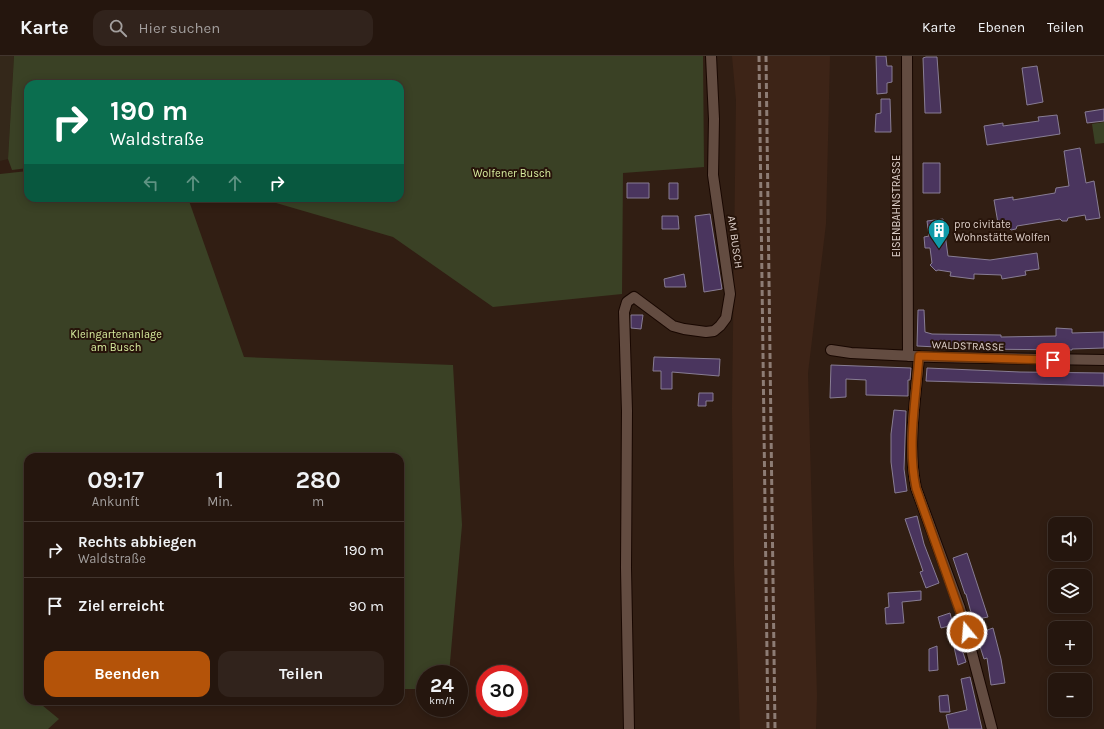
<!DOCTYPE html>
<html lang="de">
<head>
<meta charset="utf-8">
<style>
	body { margin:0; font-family:Karla,sans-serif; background:#31231c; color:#f1f3f6; height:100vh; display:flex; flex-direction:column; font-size:15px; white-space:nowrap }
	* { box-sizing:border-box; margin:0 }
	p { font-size:13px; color:#a39f9e }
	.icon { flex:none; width:22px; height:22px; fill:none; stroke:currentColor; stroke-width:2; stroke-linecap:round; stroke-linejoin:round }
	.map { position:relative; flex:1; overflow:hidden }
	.panel { position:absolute; left:24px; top:397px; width:380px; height:252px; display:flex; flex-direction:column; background:#25160e; border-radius:12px; box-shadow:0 2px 10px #0003,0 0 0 1px #42352e }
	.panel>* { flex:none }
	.hud { position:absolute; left:24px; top:24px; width:380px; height:122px; border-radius:12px; box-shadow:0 2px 10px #0003,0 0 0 1px #42352e; background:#0b6e4f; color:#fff; overflow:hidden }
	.tools { position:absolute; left:1048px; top:461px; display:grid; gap:8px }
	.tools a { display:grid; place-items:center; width:44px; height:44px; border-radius:8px; background:#25160e; box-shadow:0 2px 10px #0003,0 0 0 1px #42352e; font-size:20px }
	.speed { position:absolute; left:416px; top:609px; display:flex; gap:8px; font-size:20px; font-weight:700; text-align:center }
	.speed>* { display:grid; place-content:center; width:52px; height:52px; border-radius:50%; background:#25160e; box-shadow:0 2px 10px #0003,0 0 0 1px #42352e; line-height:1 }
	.speed small { font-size:10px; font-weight:400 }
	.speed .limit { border:6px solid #d22; background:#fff; color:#111 }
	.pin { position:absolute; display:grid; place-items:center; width:34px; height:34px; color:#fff; margin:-17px; border-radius:8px; box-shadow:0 2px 6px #0006 }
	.me { position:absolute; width:44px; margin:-22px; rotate:343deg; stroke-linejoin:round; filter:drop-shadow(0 0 3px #0008) }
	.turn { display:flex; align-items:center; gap:14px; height:84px; padding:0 20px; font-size:18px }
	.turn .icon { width:52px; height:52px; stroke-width:2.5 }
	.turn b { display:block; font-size:28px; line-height:34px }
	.lanes { display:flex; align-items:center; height:38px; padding:0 20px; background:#0003; justify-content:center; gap:20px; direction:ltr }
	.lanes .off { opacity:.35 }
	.eta { display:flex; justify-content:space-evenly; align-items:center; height:68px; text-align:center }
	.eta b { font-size:24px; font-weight:700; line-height:28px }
	.button { display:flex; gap:8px; margin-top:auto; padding:8px 20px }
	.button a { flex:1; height:46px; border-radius:12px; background:#b45309; color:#fff; font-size:16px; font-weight:700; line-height:46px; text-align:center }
	.button a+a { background:#31231c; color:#f1f3f6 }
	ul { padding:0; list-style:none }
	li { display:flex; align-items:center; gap:12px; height:56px; padding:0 20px; border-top:1px solid #42352e }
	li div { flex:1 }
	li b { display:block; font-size:15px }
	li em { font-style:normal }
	header { display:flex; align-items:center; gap:24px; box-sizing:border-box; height:56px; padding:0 20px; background:#25160e; border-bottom:1px solid #42352e }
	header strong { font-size:19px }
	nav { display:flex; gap:22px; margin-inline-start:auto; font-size:14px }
	.search { width:280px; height:36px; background:#31231c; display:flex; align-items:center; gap:10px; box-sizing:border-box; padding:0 14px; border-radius:12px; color:#a39f9e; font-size:15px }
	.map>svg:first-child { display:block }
</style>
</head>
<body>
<header>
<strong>Karte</strong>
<div class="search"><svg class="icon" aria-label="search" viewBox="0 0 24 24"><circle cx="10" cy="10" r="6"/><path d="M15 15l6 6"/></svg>Hier suchen</div>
<nav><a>Karte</a><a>Ebenen</a><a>Teilen</a></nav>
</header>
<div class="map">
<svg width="1104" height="673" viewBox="0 0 1104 673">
	<rect width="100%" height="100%" fill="#311e13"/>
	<!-- built -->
	<path fill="#3d2417" d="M 732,0 L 830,0 L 826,168 L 808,317 L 817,640 L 816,673 L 740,673 L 734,510 L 732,353 L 736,44 Z"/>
	<!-- industrial -->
	<path fill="#34281a" d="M 0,0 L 14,0 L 8,103 L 0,105 Z"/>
	<!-- green -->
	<path fill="#3a4125" d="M 14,0 L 703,0 L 704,111 L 623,117 L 622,238 L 493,251 L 393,181 L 259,142 L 400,142 L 400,28 L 28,28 L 28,112 L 12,114 L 8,103 Z
		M 1104,66 L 1104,87 L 1095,88 L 1092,68 Z
		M 28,115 L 28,142 L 188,142 L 244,301 L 453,309 L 462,469 L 449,618 L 425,618 L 425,633 L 400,633 L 400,401 L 28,401 L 28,645 L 41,645 L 37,645 L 59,663 L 48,673 L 0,673 L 0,118 Z"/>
	<!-- building -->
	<path fill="#4a355e" stroke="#887d94" d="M 876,0 L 886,0 L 887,10 L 892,10 L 892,26 L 887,27 L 887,37 L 877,38 Z
		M 926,1 L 937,1 L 941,57 L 925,57 L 923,2 Z
		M 1037,10 L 1043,46 L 1027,49 L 1022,12 Z
		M 881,43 L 890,43 L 891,76 L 875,76 L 876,58 L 881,57 Z
		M 1104,53 L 1104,65 L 1087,67 L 1085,56 Z
		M 1057,59 L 1060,78 L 987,89 L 984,70 L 1003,67 L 1003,70 L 1039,65 L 1038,61 Z
		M 1080,92 L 1086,127 L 1094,125 L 1100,162 L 1086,164 L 1085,159 L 1068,162 L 1067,165 L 1062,165 L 1060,163 L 1017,170 L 1016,173 L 1011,174 L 1009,172 L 999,173 L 994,144 L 1013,141 L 1013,144 L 1055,137 L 1056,132 L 1069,130 L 1064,95 Z
		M 923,107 L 940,107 L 940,137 L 923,137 Z
		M 627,127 L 649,127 L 649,142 L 627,142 Z
		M 669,127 L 678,127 L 678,143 L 669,143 Z
		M 710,158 L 722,233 L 704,236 L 695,160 Z
		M 662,160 L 678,160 L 679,173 L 662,173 Z
		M 943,163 L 948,200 L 990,204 L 1037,197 L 1039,213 L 1025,215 L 1026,219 L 1002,223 L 1001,219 L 974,218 L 974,223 L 950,220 L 951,216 L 938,214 L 936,215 L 930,209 L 932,207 L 930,192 L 925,192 L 924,181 L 929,180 L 927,165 Z
		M 684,218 L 686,231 L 665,231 L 664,223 Z
		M 918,254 L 924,254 L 925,276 L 932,278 L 1001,279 L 1001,281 L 1056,280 L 1056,272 L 1072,273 L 1072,277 L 1104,276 L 1104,292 L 1072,293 L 1072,294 L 977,293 L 917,290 Z
		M 631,259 L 643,259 L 641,273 L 631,272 Z
		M 654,301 L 720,303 L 719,320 L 672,316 L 672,333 L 661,333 L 661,315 L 653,315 Z
		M 831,309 L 911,312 L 910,324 L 908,324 L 908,340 L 866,339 L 866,324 L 846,323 L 846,341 L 830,342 Z
		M 927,312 L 1020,316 L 1104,317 L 1104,330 L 926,325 Z
		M 699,337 L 713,337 L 713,345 L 706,345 L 706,350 L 698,350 Z
		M 894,354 L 906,355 L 904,413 L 907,435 L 895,437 L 891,406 L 891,378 Z
		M 917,460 L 924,488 L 939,527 L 926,532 L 920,516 L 923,515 L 905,463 Z
		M 967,497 L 988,561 L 973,564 L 966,538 L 965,538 L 953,502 Z
		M 921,535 L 921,544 L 902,546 L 904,567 L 886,568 L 885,552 L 889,551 L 888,537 Z
		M 950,557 L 953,569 L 941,572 L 938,561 Z
		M 993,572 L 1001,603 L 1005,627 L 991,629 L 987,602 L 984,603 L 976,578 Z
		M 958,581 L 966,606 L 958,609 L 952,582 Z
		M 937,590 L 938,614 L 929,615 L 929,593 Z
		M 970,621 L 982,673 L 949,673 L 946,659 L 967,654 L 961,623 Z
		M 948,639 L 950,656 L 940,656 L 939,640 Z"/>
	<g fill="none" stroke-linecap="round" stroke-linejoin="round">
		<!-- street casing -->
		<g stroke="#180701" stroke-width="12">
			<path id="street" d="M 907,0 L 908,300
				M 831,294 L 851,297 L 934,301 L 1104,304
				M 919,300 C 916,343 907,389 916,432 L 960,552 L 992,673
				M 629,673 L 626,512 L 627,355 L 624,256 L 627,246 L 634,241 L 673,270 L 684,273 L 706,276 L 714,275 L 720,270 L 726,262 L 730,238 L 713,119 L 714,63 L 711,0"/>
		</g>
		<!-- street -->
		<use href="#street" stroke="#634c41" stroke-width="10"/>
		<!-- rail -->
		<path stroke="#8d7c74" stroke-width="3" stroke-dasharray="6 3" stroke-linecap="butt" d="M 759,0 L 768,673
			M 766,0 L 775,673"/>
	</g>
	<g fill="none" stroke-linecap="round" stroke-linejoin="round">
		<!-- route casing -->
		<g stroke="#753606" stroke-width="10">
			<path id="route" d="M 967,576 L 916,432 C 907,389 916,343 919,300 L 1053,304"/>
		</g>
		<!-- route -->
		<use href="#route" stroke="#b45309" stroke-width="7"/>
	</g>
	<!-- icons -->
	<defs>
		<g id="building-pin" transform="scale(1.15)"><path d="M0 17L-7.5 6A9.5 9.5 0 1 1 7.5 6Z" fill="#0f9aa8" stroke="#27140a"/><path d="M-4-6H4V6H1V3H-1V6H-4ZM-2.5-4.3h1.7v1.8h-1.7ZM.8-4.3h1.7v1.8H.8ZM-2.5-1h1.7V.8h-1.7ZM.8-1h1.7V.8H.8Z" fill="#fff"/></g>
	</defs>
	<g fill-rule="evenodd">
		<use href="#building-pin" x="939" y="174"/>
	</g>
	<g text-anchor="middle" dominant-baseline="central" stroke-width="4" stroke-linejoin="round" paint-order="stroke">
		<!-- park labels -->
		<g font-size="11" fill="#d7ec9e" stroke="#27140a">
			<text x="512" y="117">Wolfener Busch</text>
			<text x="116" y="278">Kleingartenanlage<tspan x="116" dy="13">am Busch</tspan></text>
		</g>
		<!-- street labels -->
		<g font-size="11" fill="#dccec8" stroke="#27140a">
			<text transform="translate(896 150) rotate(-90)">EISENBAHNSTRASSE</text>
			<text transform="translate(735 186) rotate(82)">AM BUSCH</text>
			<text transform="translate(968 290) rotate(2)">WALDSTRASSE</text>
		</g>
		<!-- poi labels -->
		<g font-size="11" fill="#dccec8" stroke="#27140a" text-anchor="start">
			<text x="954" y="168">pro civitate<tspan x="954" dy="13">Wohnstätte Wolfen</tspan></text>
		</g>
	</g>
</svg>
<div class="tools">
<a><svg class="icon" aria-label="sound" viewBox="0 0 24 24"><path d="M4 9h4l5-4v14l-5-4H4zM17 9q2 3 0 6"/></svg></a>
<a><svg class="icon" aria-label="layers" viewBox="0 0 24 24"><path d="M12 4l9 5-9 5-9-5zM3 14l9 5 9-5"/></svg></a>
<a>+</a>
<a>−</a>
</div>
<div class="speed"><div>24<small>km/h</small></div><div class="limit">30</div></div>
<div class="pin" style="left:1053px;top:304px;background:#d93025"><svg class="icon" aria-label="arrive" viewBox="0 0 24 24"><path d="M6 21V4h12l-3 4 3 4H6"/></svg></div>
<svg class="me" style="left:967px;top:576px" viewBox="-20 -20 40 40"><circle r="17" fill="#b45309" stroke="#fff" stroke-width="3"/><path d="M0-11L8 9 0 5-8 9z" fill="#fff"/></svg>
<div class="hud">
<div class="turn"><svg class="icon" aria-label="right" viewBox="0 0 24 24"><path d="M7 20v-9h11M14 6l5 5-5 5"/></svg><div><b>190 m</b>Waldstraße</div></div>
<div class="lanes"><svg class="icon off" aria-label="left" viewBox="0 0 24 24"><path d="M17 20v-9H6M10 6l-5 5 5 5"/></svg><svg class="icon off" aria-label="ahead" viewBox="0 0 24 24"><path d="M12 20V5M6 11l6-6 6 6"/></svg><svg class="icon off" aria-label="ahead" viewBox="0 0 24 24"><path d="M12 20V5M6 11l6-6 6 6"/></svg><svg class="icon" aria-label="right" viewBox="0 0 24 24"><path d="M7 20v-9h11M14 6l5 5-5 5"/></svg></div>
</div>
<section class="panel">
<div class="eta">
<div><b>09:17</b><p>Ankunft</p></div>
<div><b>1</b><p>Min.</p></div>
<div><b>280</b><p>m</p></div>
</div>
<ul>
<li><svg class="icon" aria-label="right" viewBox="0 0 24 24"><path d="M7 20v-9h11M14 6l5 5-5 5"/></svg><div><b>Rechts abbiegen</b><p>Waldstraße</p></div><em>190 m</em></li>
<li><svg class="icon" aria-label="arrive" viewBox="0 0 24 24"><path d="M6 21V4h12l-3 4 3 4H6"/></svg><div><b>Ziel erreicht</b></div><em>90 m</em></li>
</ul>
<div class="button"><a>Beenden</a><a>Teilen</a></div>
</section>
</div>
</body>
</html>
